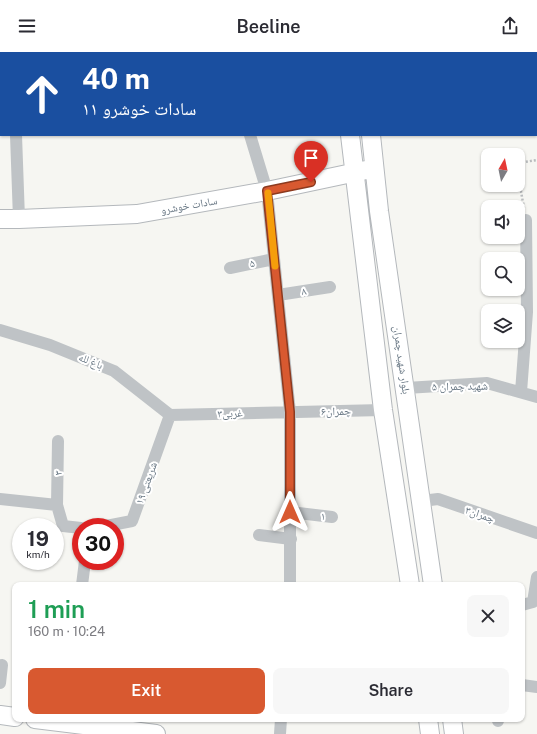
<!DOCTYPE html>
<html lang="en">
<head>
<meta charset="utf-8">
<style>
	body { margin:0; font-family:"Public Sans","Noto Naskh Arabic",sans-serif; background:#f7f7f7; color:#2b2b33; height:100vh; display:flex; flex-direction:column; font-size:15px; white-space:nowrap }
	* { box-sizing:border-box; margin:0 }
	p { font-size:13px; color:#7c7c81 }
	.icon { flex:none; width:22px; height:22px; fill:none; stroke:currentColor; stroke-width:2; stroke-linecap:round; stroke-linejoin:round }
	.map { position:relative; flex:1; overflow:hidden }
	.sheet { position:absolute; left:12px; top:530px; width:513px; height:140px; display:flex; flex-direction:column; background:#fff; border-radius:8px; box-shadow:0 1px 3px #0004 }
	.sheet>* { flex:none }
	.guide { position:absolute; left:0px; top:0px; width:537px; height:84px; box-shadow:0 1px 3px #0004; background:#1a4fa0; color:#fff; overflow:hidden }
	.needle { width:26px; rotate:9deg }
	.buttons { position:absolute; left:481px; top:96px; display:grid; gap:8px }
	.buttons a { display:grid; place-items:center; width:44px; height:44px; border-radius:8px; background:#fff; box-shadow:0 1px 3px #0004; font-size:20px }
	.speed { position:absolute; left:12px; top:466px; display:flex; gap:8px; font-size:20px; font-weight:700; text-align:center }
	.speed>* { display:grid; place-content:center; width:52px; height:52px; border-radius:50%; background:#fff; box-shadow:0 1px 3px #0004; line-height:1 }
	.speed small { font-size:10px; font-weight:400 }
	.speed .limit { border:6px solid #d22; background:#fff; color:#111 }
	.pin { position:absolute; display:grid; place-items:center; width:34px; height:34px; color:#fff; margin:-41px -17px; border-radius:50% 50% 50% 0; rotate:-45deg; box-shadow:0 0 4px #0007 }
	.pin .icon { rotate:45deg }
	.me { position:absolute; width:44px; margin:-22px; rotate:0deg; stroke-linejoin:round; filter:drop-shadow(0 0 3px #0008) }
	.turn { display:flex; align-items:center; gap:14px; height:84px; padding:0 16px; font-size:18px }
	.turn .icon { width:52px; height:52px; stroke-width:2.5 }
	.turn b { display:block; font-size:28px; line-height:34px }
	.round { display:grid; place-items:center; flex:none; width:42px; height:42px; border-radius:8px; background:#f7f7f7 }
	.overview { display:flex; align-items:center; justify-content:space-between; height:68px; padding:0 16px }
	h1 { font-size:24px; font-weight:600; line-height:30px; color:#1e9e55 }
	.primary-button { display:flex; gap:8px; margin-top:auto; padding:8px 16px }
	.primary-button a { flex:1; height:46px; border-radius:8px; background:#d85930; color:#fff; font-size:16px; font-weight:600; line-height:46px; text-align:center }
	.primary-button a+a { background:#f7f7f7; color:#2b2b33 }
	header { display:flex; justify-content:space-between; align-items:center; height:52px; padding:0 16px; background:#fff; font-size:18px; font-weight:600 }
	.map>svg:first-child { display:block }
</style>
</head>
<body>
<header><svg class="icon" aria-label="menu" viewBox="0 0 24 24"><path d="M4 6h16M4 12h16M4 18h16"/></svg>Beeline<svg class="icon" aria-label="share" viewBox="0 0 24 24"><path d="M12 15V3M7 8l5-5 5 5M5 13v7h14v-7"/></svg></header>
<div class="map">
<svg width="537" height="682" viewBox="0 0 537 682">
	<rect width="100%" height="100%" fill="#f6f6f2"/>
	<g fill="none" stroke-linecap="round" stroke-linejoin="round">
		<!-- secondary casing -->
		<g stroke="#b4b8bc" stroke-width="20">
			<path id="secondary" d="M 340,0 L 340,1
				M 363,0 L 363,1
				M 350,83 L 383,358 L 410,533
				M 371,83 L 379,159 L 433,533
				M 0,167 L 19,167 L 137,162 L 267,139 L 366,118
				M 0,663 L 15,665
				M 35,667 L 156,682
				M 428,667 L 430,682
				M 452,667 L 454,682"/>
		</g>
		<!-- path -->
		<path stroke="#b9bcbe" stroke-width="2.5" stroke-dasharray="2 2" stroke-linecap="butt" d="M 384,0 L 384,1
			M 518,111 L 537,108
			M 518,123 L 524,156"/>
		<!-- street -->
		<path stroke="#bfc3c6" stroke-width="12" d="M 222,0 L 223,1
			M 443,1 L 445,0
			M 0,34 L 1,38
			M 16,83 L 19,167
			M 250,83 L 267,139 L 290,360 L 290,533
			M 230,216 L 274,207
			M 278,243 L 330,235
			M 0,278 L 50,293 L 114,319 L 170,363
			M 406,336 L 487,331 L 537,345
			M 521,340 L 527,260 L 526,168
			M 170,363 L 383,358
			M 0,447 L 57,453 L 63,474 L 81,476
			M 422,449 L 438,447 L 537,481
			M 57,453 L 58,389
			M 290,460 L 332,465
			M 101,475 L 132,469 L 170,363
			M 259,483 L 291,487
			M 82,533 L 85,509
			M 522,553 L 533,550 L 537,525
			M 0,631 L 2,613
			M 522,633 L 537,635
			M 498,669 L 498,667
			M 280,682 L 281,667"/>
		<!-- secondary -->
		<use href="#secondary" stroke="#fff" stroke-width="18"/>
	</g>
	<g fill="none" stroke-linecap="round" stroke-linejoin="round">
		<!-- route casing -->
		<g stroke="#8c3a1f" stroke-width="10">
			<path id="route" d="M 290,460 L 290,360 L 267,139 L 311,130"/>
		</g>
		<!-- route -->
		<use href="#route" stroke="#d85930" stroke-width="7"/>
		<!-- slow -->
		<path stroke="#f59e0b" stroke-width="7" d="M 268,141 L 275,214"/>
	</g>
	<g text-anchor="middle" dominant-baseline="central" stroke-width="4" stroke-linejoin="round" paint-order="stroke">
		<!-- street labels -->
		<g font-size="11" fill="#667582" stroke="#fff">
			<text transform="translate(189 153) rotate(-10)">سادات خوشرو</text>
			<text transform="translate(252 211) rotate(-12)">۵</text>
			<text transform="translate(304 239) rotate(-8)">۸</text>
			<text transform="translate(402 308) rotate(82)">بلوار شهید چمران</text>
			<text transform="translate(91 309) rotate(22)">باغ لله</text>
			<text transform="translate(460 334) rotate(-1)">شهید چمران ۵</text>
			<text transform="translate(336 359) rotate(-1)">چمران۶</text>
			<text transform="translate(230 361) rotate(-2)">غربی۳</text>
			<text transform="translate(58 421) rotate(-89)">۳</text>
			<text transform="translate(146 431) rotate(-70)">شریعتی ۱۹</text>
			<text transform="translate(480 462) rotate(19)">چمران۳</text>
			<text transform="translate(323 464) rotate(6)">۱</text>
		</g>
	</g>
</svg>
<div class="buttons">
<a><svg class="needle" viewBox="-14 -14 28 28"><path d="M0-13l5 13h-10z" fill="#e53935"/><path d="M0 13l5-13h-10z" fill="#7c7c81"/></svg></a>
<a><svg class="icon" aria-label="sound" viewBox="0 0 24 24"><path d="M4 9h4l5-4v14l-5-4H4zM17 9q2 3 0 6"/></svg></a>
<a><svg class="icon" aria-label="search" viewBox="0 0 24 24"><circle cx="10" cy="10" r="6"/><path d="M15 15l6 6"/></svg></a>
<a><svg class="icon" aria-label="layers" viewBox="0 0 24 24"><path d="M12 4l9 5-9 5-9-5zM3 14l9 5 9-5"/></svg></a>
</div>
<div class="speed"><div>19<small>km/h</small></div><div class="limit">30</div></div>
<div class="pin" style="left:311px;top:130px;background:#d93025"><svg class="icon" aria-label="arrive" viewBox="0 0 24 24"><path d="M6 21V4h12l-3 4 3 4H6"/></svg></div>
<svg class="me" style="left:290px;top:460px" viewBox="-20 -20 40 40"><path d="M0-17L14 15 0 8-14 15z" fill="#d85930" stroke="#fff" stroke-width="4"/></svg>
<div class="guide">
<div class="turn"><svg class="icon" aria-label="ahead" viewBox="0 0 24 24"><path d="M12 20V5M6 11l6-6 6 6"/></svg><div><b>40 m</b>سادات خوشرو ۱۱</div></div>
</div>
<section class="sheet">
<div class="overview"><div><h1>1 min</h1><p>160 m · 10:24</p></div><a class="round"><svg class="icon" aria-label="close" viewBox="0 0 24 24"><path d="M6 6l12 12M18 6L6 18"/></svg></a></div>
<div class="primary-button"><a>Exit</a><a>Share</a></div>
</section>
</div>
</body>
</html>
